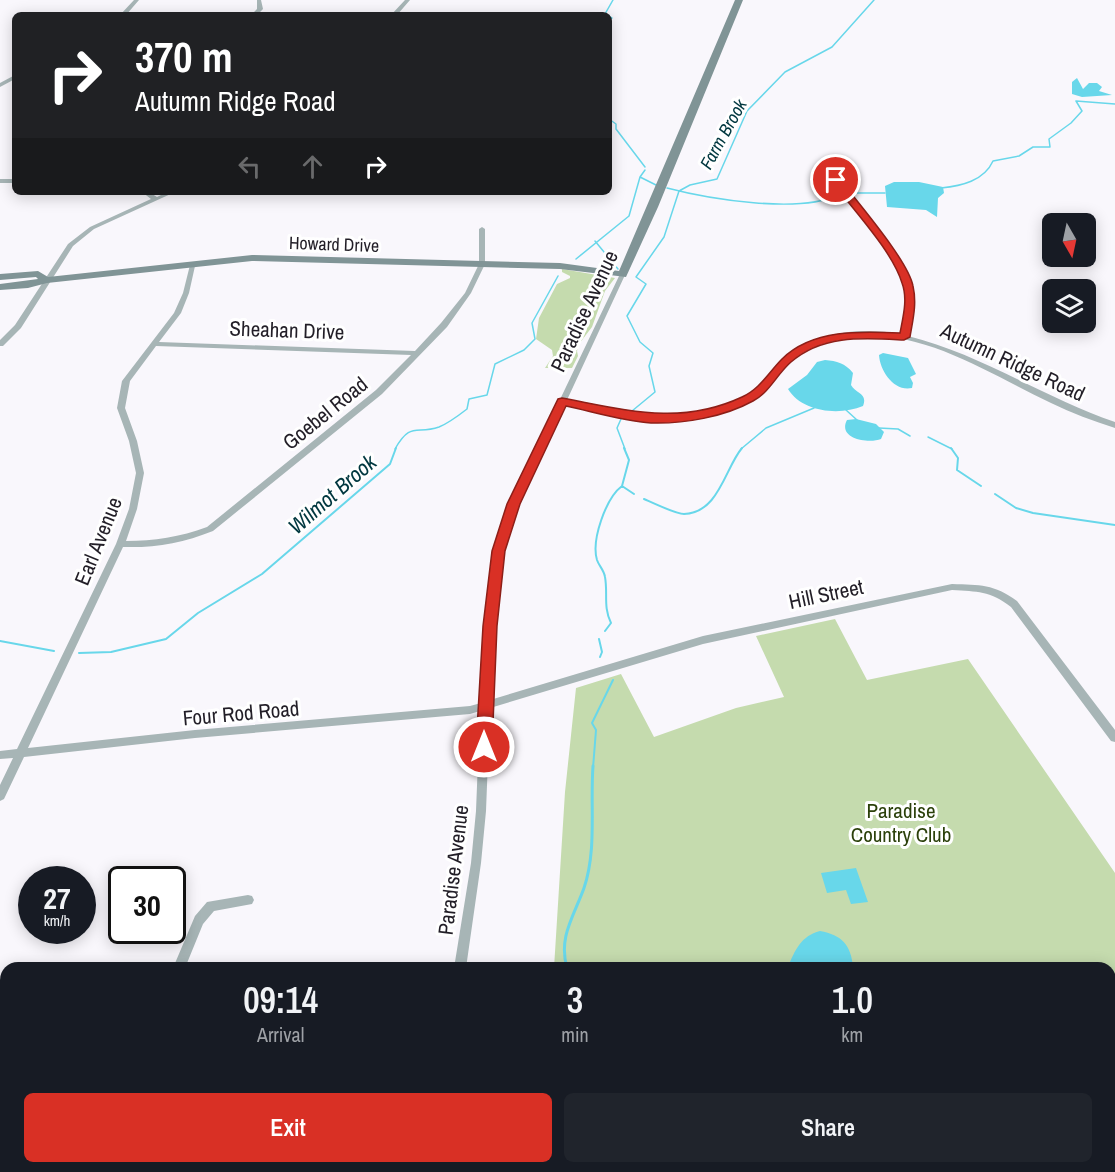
<!DOCTYPE html>
<html lang="en">
<head>
<meta charset="utf-8">
<style>
	body { margin:0; font-family:"Archivo Narrow",sans-serif; background:#20242c; color:#f1f3f6; height:100vh; display:flex; flex-direction:column; font-size:22px; white-space:nowrap }
	* { box-sizing:border-box; margin:0 }
	p { font-size:20px; color:#9ea1a6 }
	.icon { flex:none; width:33px; height:33px; fill:none; stroke:currentColor; stroke-width:2; stroke-linecap:round; stroke-linejoin:round }
	.map { position:relative; flex:1; overflow:hidden }
	.side { position:absolute; left:0px; top:962px; width:1116px; height:212px; display:flex; flex-direction:column; background:#171b24; border-radius:18px 18px 0 0; box-shadow:0 3px 15px #0003 }
	.side>* { flex:none }
	.guide { position:absolute; left:12px; top:12px; width:600px; height:183px; border-radius:9px; box-shadow:0 3px 15px #0003; background:#202124; color:#fff; overflow:hidden }
	.needle { width:39px; rotate:171deg }
	.fabs { position:absolute; left:1042px; top:213px; display:grid; gap:12px }
	.fabs a { display:grid; place-items:center; width:54px; height:54px; border-radius:9px; background:#171b24; box-shadow:0 3px 15px #0003; font-size:30px }
	.speed { position:absolute; left:18px; top:866px; display:flex; gap:12px; font-size:30px; font-weight:700; text-align:center }
	.speed>* { display:grid; place-content:center; width:78px; height:78px; border-radius:50%; background:#171b24; box-shadow:0 3px 15px #0003; line-height:1 }
	.speed small { font-size:15px; font-weight:400 }
	.speed .limit { border:3px solid #111; border-radius:9px; background:#fff; color:#111 }
	.pin { position:absolute; display:grid; place-items:center; width:51px; height:51px; color:#fff; margin:-26px; border:3px solid #fff; border-radius:50%; box-shadow:0 2px 6px #0007 }
	.me { position:absolute; width:66px; margin:-33px; rotate:0deg; stroke-linejoin:round; filter:drop-shadow(0 0 4px #0008) }
	.turn { display:flex; align-items:center; gap:21px; height:126px; padding:0 24px; font-size:27px }
	.turn .icon { width:78px; height:78px; stroke-width:2.5 }
	.turn b { display:block; font-size:42px; line-height:51px }
	.lanes { display:flex; align-items:center; height:57px; padding:0 24px; background:#0003; justify-content:center; gap:30px; direction:ltr }
	.lanes .off { opacity:.35 }
	.eta { display:flex; justify-content:space-evenly; align-items:center; height:102px; text-align:center }
	.eta b { font-size:36px; font-weight:600; line-height:42px }
	.button { display:flex; gap:12px; margin-top:auto; padding:12px 24px }
	.button a { flex:1; height:69px; border-radius:9px; background:#d93025; color:#fff; font-size:24px; font-weight:600; line-height:69px; text-align:center }
	.button a+a { background:#20242c; color:#f1f3f6 }
	.map>svg:first-child { display:block }
</style>
</head>
<body>
<div class="map">
<svg width="1115" height="1172" viewBox="0 0 1115 1172">
	<rect width="100%" height="100%" fill="#f9f7fc"/>
	<!-- green -->
	<path fill="#c5dbae" d="M 562,269 L 615,278 L 605,291 L 592,327 L 579,344 L 577,351 L 578,356 L 572,368 L 545,368 L 553,356 L 552,350 L 536,339 L 539,318 L 557,284 L 570,278 L 570,276 L 562,272 Z
		M 835,619 L 867,680 L 968,659 L 1115,873 L 1115,1172 L 608,1172 L 609,1167 L 1110,1167 L 1110,968 L 554,968 L 565,792 L 576,688 L 621,674 L 654,737 L 736,708 L 784,697 L 756,636 Z"/>
	<!-- water -->
	<path fill="#68d7ea" d="M 1077,78 L 1083,89 L 1089,83 L 1097,83 L 1102,87 L 1099,91 L 1112,95 L 1082,97 L 1072,94 L 1072,82 Z
		M 894,182 L 919,182 L 943,187 L 944,193 L 938,198 L 937,217 L 926,210 L 887,207 L 885,186 Z
		M 883,353 L 908,358 L 916,374 L 910,377 L 913,383 L 912,388 C 894,392 880,371 879,355 Z
		M 825,360 C 837,361 845,363 853,373 L 851,385 C 856,394 868,393 863,406 C 839,416 802,412 788,389 L 807,375 L 817,362 Z
		M 856,419 L 876,424 L 884,432 L 881,439 C 869,444 837,439 847,420 Z
		M 856,868 L 868,902 L 851,904 L 846,890 L 827,893 L 821,873 Z
		M 820,931 C 842,935 851,945 853,967 L 788,967 C 795,950 801,936 820,931 Z
		M 700,1167 L 796,1167 L 798,1172 L 696,1172 Z"/>
	<g fill="none" stroke-linecap="round" stroke-linejoin="round">
		<!-- stream-far2 -->
		<path stroke="#68d7ea" stroke-width="1.5" d="M 607,15 L 605,14 L 613,0
			M 609,16 L 612,18 L 609,20
			M 609,119 L 616,124 L 616,129 L 645,167
			M 640,177 L 658,186
			M 667,188 C 709,199 799,214 838,195
			M 941,188 C 961,186 984,181 993,161 L 1019,156 L 1033,147 L 1050,147 L 1049,139 L 1071,123 L 1082,111 L 1076,101 L 1115,104
			M 850,193 L 885,193
			M 595,241 L 618,269
			M 576,259 L 629,216 L 640,177 L 645,170
			M 846,410 L 857,420
			M 632,411 L 655,392 L 649,366 L 653,353 L 640,342 L 627,316 L 646,284 L 636,277 L 664,237 L 679,191 L 690,185 L 717,179 L 747,111 L 785,72 L 832,47 L 874,0
			M 621,419 L 617,428 L 625,449
			M 879,428 L 898,429 L 910,436
			M 928,437 L 952,449
			M 395,449 C 411,421 416,435 439,427 C 449,423 458,416 467,409 L 469,399 L 487,395 L 495,364 L 524,350 L 535,339 L 532,323 L 558,276
			M 741,449 L 766,428 L 814,408"/>
		<!-- stream-far1 -->
		<path stroke="#68d7ea" stroke-width="2" d="M 951,448 L 958,458 L 957,470 L 981,486
			M 622,486 L 629,460 L 624,448
			M 622,486 L 634,494
			M 995,494 L 1016,508 L 1033,513 L 1115,525
			M 644,499 C 653,503 676,514 684,514 C 719,513 725,468 742,448
			M 605,631 L 611,623 C 603,607 608,593 605,577 C 604,570 599,566 597,560 C 591,540 606,498 622,486
			M 599,639 L 602,652 L 600,657
			M 0,641 L 54,651
			M 79,653 L 111,652 L 166,639 L 198,613 L 262,574 L 390,464 L 396,448
			M 593,768 L 596,730 L 592,723 L 613,680"/>
		<!-- stream -->
		<path stroke="#68d7ea" stroke-width="3" d="M 567,968 C 558,937 574,916 584,888 C 597,850 590,806 593,766
			M 1110,1121 L 1115,1124
			M 565,1172 L 566,1167"/>
		<!-- street -->
		<path fill="#a7b5b6" fill-rule="evenodd" d="M 134,0 L 139,0 L 126,15 L 120,15 Z
			M 257,0 L 261,0 L 263,9 L 257,15 L 251,15 L 257,9 Z
			M 405,0 L 410,0 L 397,15 L 391,15 Z
			M 15,75 L 15,79 L 0,87 L 0,83 Z
			M 836,178 L 838,179 C 860,208 910,258 913,294 C 915,308 911,322 908,336 C 981,354 1044,398 1115,422 L 1115,428 C 1093,421 1072,413 1051,403 C 992,375 933,335 865,335 C 835,336 803,346 783,369 C 773,380 764,393 751,401 C 693,434 626,418 565,405 L 518,504 L 504,542 L 500,567 L 490,700 L 703,636 L 952,584 C 980,585 994,584 1017,601 L 1115,730 L 1115,742 L 1111,741 L 1011,607 C 989,590 978,592 952,590 L 703,644 L 490,708 L 486,811 L 481,863 L 466,968 L 454,968 L 471,863 L 476,811 L 480,711 L 470,714 L 195,738 L 24,757 L 4,799 L 0,801 L 0,785 L 13,758 L 0,759 L 0,751 L 17,749 L 116,544 L 129,509 L 136,473 L 129,441 L 117,408 L 122,381 L 174,313 L 183,293 L 190,265 L 192,264 L 195,266 L 189,293 L 181,313 L 159,342 L 415,351 L 441,323 L 465,293 L 479,264 L 479,229 L 482,227 L 485,229 L 485,264 L 471,293 L 447,327 L 382,394 L 213,531 C 183,543 155,548 123,547 L 28,748 L 195,730 L 470,706 L 481,703 L 492,567 L 496,542 L 510,504 L 620,274 L 622,273 L 625,275 L 567,400 C 616,411 675,427 725,407 C 739,401 752,394 763,383 C 770,375 776,366 784,359 C 815,331 862,327 901,334 C 904,320 908,306 906,292 C 901,256 855,210 833,180 ZM 156,346 L 411,355 L 376,390 L 207,527 C 180,537 154,541 126,541 L 137,509 L 144,473 L 137,441 L 125,408 L 130,381 Z
			M 0,179 L 15,179 L 15,183 L 0,183 Z
			M 142,192 L 149,192 L 157,197 L 167,192 L 175,192 L 94,229 L 73,246 L 21,328 L 3,346 L 0,346 L 0,340 L 15,325 L 68,244 L 90,227 L 151,199 Z
			M 248,895 L 252,896 L 254,900 L 252,904 L 214,911 L 203,924 L 185,968 L 173,968 L 195,916 L 207,902 Z
			M 177,1167 L 189,1167 L 191,1172 L 177,1172 Z
			M 428,1167 L 440,1167 L 440,1172 L 426,1172 Z"/>
		<!-- secondary -->
		<path fill="#809496" fill-rule="evenodd" d="M 735,0 L 743,0 L 658,207 L 626,277 L 560,269 L 252,261 L 47,283 L 28,288 L 0,290 L 0,284 L 38,279 L 36,277 L 0,280 L 0,274 L 38,271 L 48,277 L 252,255 L 560,263 L 619,271 Z"/>
	</g>
	<!-- route -->
	<path fill="#d93025" stroke="#8d1f18" stroke-width="1.5" d="M 836,177 L 839,178 C 857,202 908,260 913,286 C 917,304 913,319 910,337 L 904,340 C 865,338 823,334 791,362 C 777,374 770,392 753,401 C 724,417 684,424 651,423 C 623,421 594,412 566,406 L 520,504 L 505,551 L 497,626 L 492,747 L 489,752 L 484,754 L 479,752 L 476,747 L 483,626 L 492,551 L 507,504 L 558,399 L 562,398 C 627,410 680,426 742,397 C 760,389 769,372 782,359 C 812,329 861,331 900,333 C 903,317 908,299 902,283 C 892,250 852,209 831,180 Z"/>
	<g text-anchor="middle" dominant-baseline="central" stroke-width="6" stroke-linejoin="round" paint-order="stroke">
		<!-- far-water labels -->
		<g font-size="18" font-style="italic" fill="#00373f" stroke="#fff">
			<text transform="translate(723 134) rotate(-61)">Farm Brook</text>
		</g>
		<!-- far-street labels -->
		<g font-size="18" fill="#221e27" stroke="#fff">
			<text transform="translate(334 244) rotate(2)">Howard Drive</text>
		</g>
		<!-- street labels -->
		<g font-size="21" fill="#221e27" stroke="#fff">
			<text transform="translate(584 311) rotate(-65)">Paradise Avenue</text>
			<text transform="translate(287 330) rotate(2)">Sheahan Drive</text>
			<text transform="translate(1013 362) rotate(25)">Autumn Ridge Road</text>
			<text transform="translate(325 413) rotate(-39)">Goebel Road</text>
			<text transform="translate(98 541) rotate(-68)">Earl Avenue</text>
			<text transform="translate(826 594) rotate(-12)">Hill Street</text>
			<text transform="translate(241 713) rotate(-5)">Four Rod Road</text>
			<text transform="translate(453 870) rotate(-83)">Paradise Avenue</text>
		</g>
		<!-- park labels -->
		<g font-size="21" fill="#2b400a" stroke="#fff">
			<text x="901" y="810">Paradise<tspan x="901" dy="24">Country Club</tspan></text>
		</g>
		<!-- water labels -->
		<g font-size="22" font-style="italic" fill="#00373f" stroke="#fff">
			<text transform="translate(332 494) rotate(-41)">Wilmot Brook</text>
		</g>
	</g>
</svg>
<div class="fabs">
<a><svg class="needle" viewBox="-14 -14 28 28"><path d="M0-13l5 13h-10z" fill="#e53935"/><path d="M0 13l5-13h-10z" fill="#9ea1a6"/></svg></a>
<a><svg class="icon" aria-label="layers" viewBox="0 0 24 24"><path d="M12 4l9 5-9 5-9-5zM3 14l9 5 9-5"/></svg></a>
</div>
<div class="speed"><div>27<small>km/h</small></div><div class="limit">30</div></div>
<div class="pin" style="left:836px;top:180px;background:#d93025"><svg class="icon" aria-label="arrive" viewBox="0 0 24 24"><path d="M6 21V4h12l-3 4 3 4H6"/></svg></div>
<svg class="me" style="left:484px;top:747px" viewBox="-20 -20 40 40"><circle r="17" fill="#d93025" stroke="#fff" stroke-width="3"/><path d="M0-11L8 9 0 5-8 9z" fill="#fff"/></svg>
<div class="guide">
<div class="turn"><svg class="icon" aria-label="right" viewBox="0 0 24 24"><path d="M7 20v-9h11M14 6l5 5-5 5"/></svg><div><b>370 m</b>Autumn Ridge Road</div></div>
<div class="lanes"><svg class="icon off" aria-label="left" viewBox="0 0 24 24"><path d="M17 20v-9H6M10 6l-5 5 5 5"/></svg><svg class="icon off" aria-label="ahead" viewBox="0 0 24 24"><path d="M12 20V5M6 11l6-6 6 6"/></svg><svg class="icon" aria-label="right" viewBox="0 0 24 24"><path d="M7 20v-9h11M14 6l5 5-5 5"/></svg></div>
</div>
<section class="side">
<div class="eta">
<div><b>09:14</b><p>Arrival</p></div>
<div><b>3</b><p>min</p></div>
<div><b>1.0</b><p>km</p></div>
</div>
<div class="button"><a>Exit</a><a>Share</a></div>
</section>
</div>
</body>
</html>
